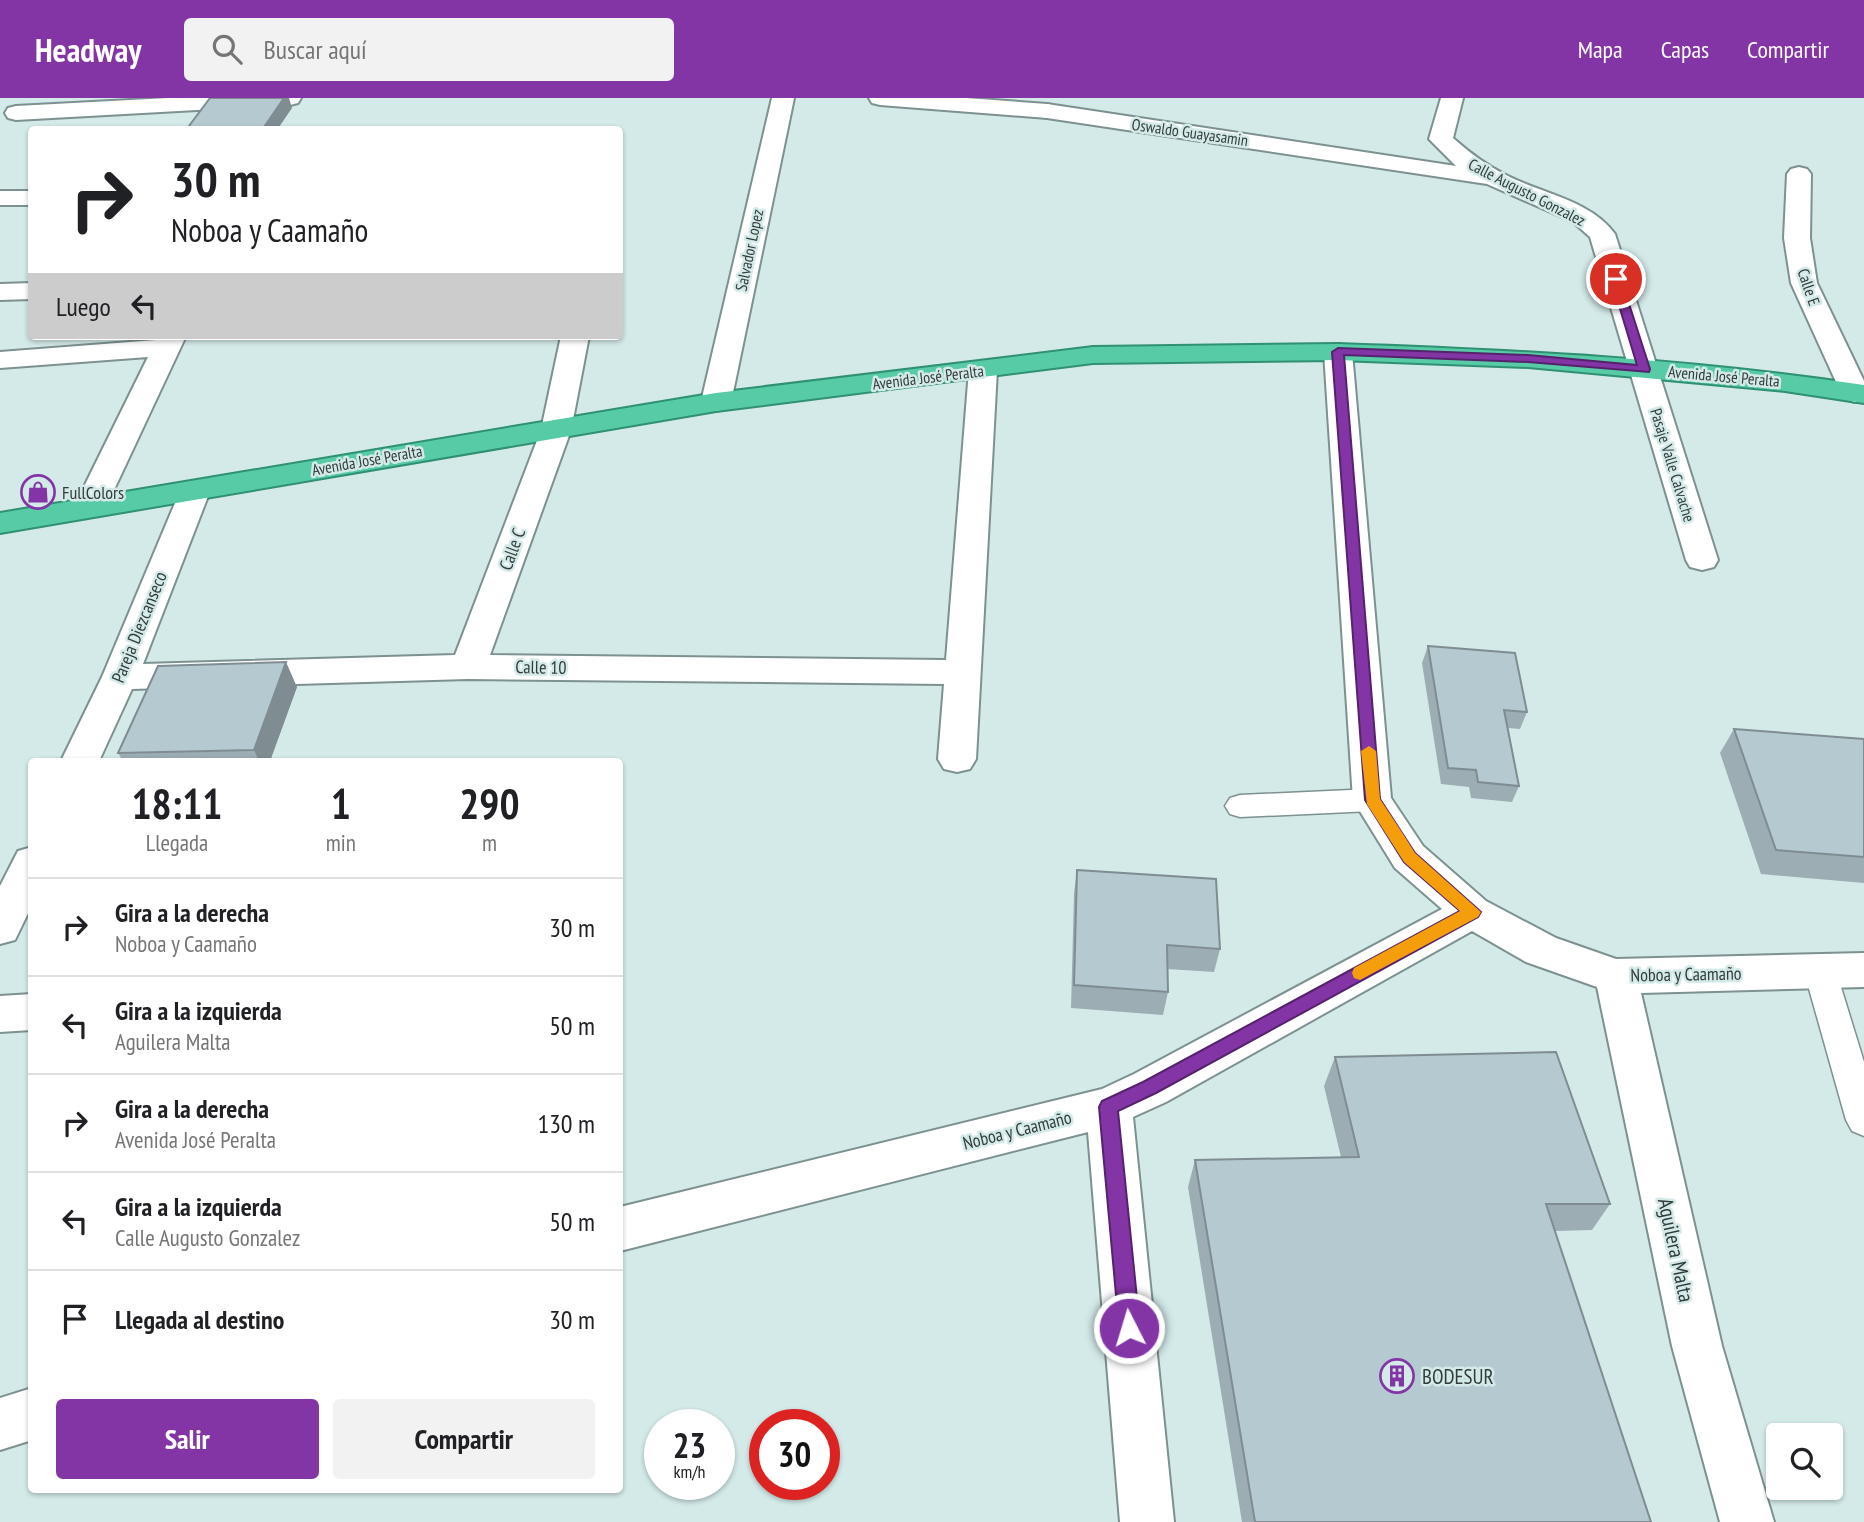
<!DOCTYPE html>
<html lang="es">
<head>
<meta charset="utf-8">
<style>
	body { margin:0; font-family:"PT Sans Narrow",sans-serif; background:#f2f2f2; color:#202124; height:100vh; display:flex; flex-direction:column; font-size:26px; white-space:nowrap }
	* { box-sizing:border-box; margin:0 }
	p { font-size:23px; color:#757577 }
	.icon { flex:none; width:38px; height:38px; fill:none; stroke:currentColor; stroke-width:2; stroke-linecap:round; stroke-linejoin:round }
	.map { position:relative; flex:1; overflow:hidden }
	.drawer { position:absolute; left:28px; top:660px; width:595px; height:735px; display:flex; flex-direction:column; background:#fff; border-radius:7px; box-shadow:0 2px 5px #0004 }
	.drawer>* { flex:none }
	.banner { position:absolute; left:28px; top:28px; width:595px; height:214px; border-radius:7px; box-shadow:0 2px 5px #0004; background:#fff; color:#202124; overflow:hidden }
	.buttons { position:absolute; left:1766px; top:1325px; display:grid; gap:14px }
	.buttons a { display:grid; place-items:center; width:77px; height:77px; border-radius:7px; background:#fff; box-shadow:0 2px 5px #0004; font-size:35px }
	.speed { position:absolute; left:644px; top:1311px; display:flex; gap:14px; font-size:35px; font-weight:700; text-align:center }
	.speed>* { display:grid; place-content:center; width:91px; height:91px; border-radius:50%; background:#fff; box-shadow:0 2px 5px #0004; line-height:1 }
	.speed small { font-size:18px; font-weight:400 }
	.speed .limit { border:10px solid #d22; background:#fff; color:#111 }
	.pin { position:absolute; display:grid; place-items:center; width:60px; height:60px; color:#fff; margin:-30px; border:4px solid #fff; border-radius:50%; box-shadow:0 2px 7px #0007 }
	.me { position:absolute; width:77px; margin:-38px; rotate:355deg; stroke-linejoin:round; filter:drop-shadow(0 0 5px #0008) }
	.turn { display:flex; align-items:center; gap:24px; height:147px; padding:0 28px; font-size:32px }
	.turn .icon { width:91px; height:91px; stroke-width:2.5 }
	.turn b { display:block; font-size:49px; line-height:60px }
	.then { display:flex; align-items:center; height:66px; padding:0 28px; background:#0003; gap:14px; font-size:26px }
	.eta { display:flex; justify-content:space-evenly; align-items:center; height:119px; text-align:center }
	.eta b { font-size:42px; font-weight:600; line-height:49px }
	.cta { display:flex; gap:14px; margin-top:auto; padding:14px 28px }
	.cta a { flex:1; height:80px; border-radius:7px; background:#8335a6; color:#fff; font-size:28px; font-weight:600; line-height:80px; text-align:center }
	.cta a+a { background:#f2f2f2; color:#202124 }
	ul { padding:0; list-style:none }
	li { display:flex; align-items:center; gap:21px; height:98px; padding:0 28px; border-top:2px solid #e0e0e0 }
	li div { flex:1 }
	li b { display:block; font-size:26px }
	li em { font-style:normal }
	header { display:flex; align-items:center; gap:42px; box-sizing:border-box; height:98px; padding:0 35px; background:#8335a6; color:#fff }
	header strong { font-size:33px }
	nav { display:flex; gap:38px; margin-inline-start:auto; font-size:24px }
	.search { width:490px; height:63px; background:#f2f2f2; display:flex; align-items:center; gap:18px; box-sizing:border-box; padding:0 24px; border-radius:7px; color:#757577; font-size:26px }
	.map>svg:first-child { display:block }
</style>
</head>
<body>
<header>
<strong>Headway</strong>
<div class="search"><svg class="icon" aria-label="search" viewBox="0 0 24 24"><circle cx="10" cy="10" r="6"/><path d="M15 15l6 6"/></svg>Buscar aquí</div>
<nav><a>Mapa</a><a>Capas</a><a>Compartir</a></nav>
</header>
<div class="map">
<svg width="1864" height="1424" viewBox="0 0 1864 1424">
	<rect width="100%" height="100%" fill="#d3eae9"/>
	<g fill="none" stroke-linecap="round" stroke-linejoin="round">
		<!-- service casing -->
		<g stroke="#7c9190" stroke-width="3">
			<path id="service" d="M 1372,691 L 1382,694 L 1387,702 L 1382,710 L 1372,713 L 1240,719 L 1230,716 L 1225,708 L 1230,700 L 1240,697 Z
				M 1820,860 L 1832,864 L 1836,873 L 1864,964 L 1864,1038 L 1852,1033 L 1846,1022 L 1804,873 L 1808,864 Z"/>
		</g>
		<!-- pedestrian casing -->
		<g stroke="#7c9190" stroke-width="4">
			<path id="pedestrian" d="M 869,0 L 966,0 L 1047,6 L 1055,8 L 1058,13 L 1055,18 L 1047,20 L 880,7 L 872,5 Z"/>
		</g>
		<!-- minor casing -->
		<g stroke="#7c9190" stroke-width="4">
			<path id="minor" d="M 168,0 L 301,0 L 298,5 L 290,7 L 16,22 L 8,20 L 5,15 L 8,10 L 16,8 Z
				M 772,0 L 794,0 L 731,304 L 726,310 L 716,313 L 706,310 L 701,304 Z
				M 1441,0 L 1463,0 L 1453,40 C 1470,55 1486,67 1506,77 C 1540,95 1591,102 1615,136 L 1718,462 L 1714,469 L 1702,472 L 1690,469 L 1686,462 L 1590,139 L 1573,124 L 1487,86 L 1047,20 L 1039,18 L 1036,13 L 1039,8 L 1047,6 L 1456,68 L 1429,41 Z
				M 1799,69 L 1807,71 L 1811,76 L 1810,140 L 1817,185 L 1864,283 L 1864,301 L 1855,304 L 1845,301 L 1841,295 L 1791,185 L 1784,140 L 1787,76 L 1791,71 Z
				M 0,93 L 32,93 L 32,107 L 0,107 Z
				M 32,185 L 32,201 L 0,202 L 0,186 Z
				M 158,238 L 186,238 L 106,409 L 101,416 L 90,419 L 79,416 L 74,409 L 148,259 L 0,270 L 0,254 L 156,242 Z
				M 561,238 L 589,238 L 571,332 L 490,557 L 946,562 L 969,272 L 973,266 L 983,263 L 993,266 L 997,272 L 976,661 L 970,671 L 957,674 L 944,671 L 938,661 L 944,586 L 468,581 L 132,591 L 99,663 L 61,663 L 102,579 L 183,386 L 194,384 L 205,386 L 210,393 L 143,566 L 455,557 L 541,332 Z
				M 1338,246 L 1348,248 L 1352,254 L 1391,700 L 1423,748 L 1486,803 L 1556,840 L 1616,861 L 1864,855 L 1864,889 L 1641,895 L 1722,1248 L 1774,1424 L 1720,1424 L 1672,1248 L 1597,889 L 1526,864 L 1472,833 L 1166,1004 L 1133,1019 L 1174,1424 L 1120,1424 L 1088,1034 L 620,1153 L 620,1109 L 1102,991 L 1134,976 L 1442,811 L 1395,770 L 1353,702 L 1324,254 L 1328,248 Z
				M 32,749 L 32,807 L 15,842 L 0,846 L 0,788 L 18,753 Z
				M 32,896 L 32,932 L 0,934 L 0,898 Z
				M 32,1290 L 32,1342 L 0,1352 L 0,1300 Z"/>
		</g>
		<!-- trunk casing -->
		<g stroke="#2f9072" stroke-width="4">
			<path id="trunk" d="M 1338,246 C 1514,252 1690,261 1864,287 L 1864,305 L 1785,293 L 1528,269 L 1338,262 L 1093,265 L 716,313 L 0,435 L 0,415 L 716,295 L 1093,249 Z"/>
		</g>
		<!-- service -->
		<use href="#service" fill="#fff" fill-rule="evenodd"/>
		<!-- pedestrian -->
		<use href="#pedestrian" fill="#fff" fill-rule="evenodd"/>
		<!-- minor -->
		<use href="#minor" fill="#fff" fill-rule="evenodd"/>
		<!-- trunk -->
		<use href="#trunk" fill="#57caa6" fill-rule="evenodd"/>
	</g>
	<!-- wall -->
	<path fill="#9caeb3" d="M 1428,548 L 1527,614 L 1520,631 L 1508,630 L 1519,688 L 1512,704 L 1471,700 L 1469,689 L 1441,686 L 1422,565 Z
		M 297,589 L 270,663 L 123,663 L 118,655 Z
		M 1734,631 L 1864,641 L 1864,785 L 1761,776 L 1720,655 Z
		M 1077,772 L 1220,851 L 1214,874 L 1167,871 L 1168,894 L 1163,917 L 1071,910 L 1074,795 Z
		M 1335,959 L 1610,1106 L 1592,1132 L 1555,1133 L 1651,1424 L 1242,1424 L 1188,1089 L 1195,1062 L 1341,1059 L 1324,988 Z"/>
	<!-- shaded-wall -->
	<path fill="#7f8d92" d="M 284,0 L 289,0 L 292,10 L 277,32 L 262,32 Z
		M 286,564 L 297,589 L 270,663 L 259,663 L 254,652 Z"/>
	<!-- building -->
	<path fill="#b5cad0" stroke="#7f8d92" stroke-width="2" d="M 210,0 L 284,0 L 262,32 L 186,32 Z
		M 1428,548 L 1515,555 L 1527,614 L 1504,612 L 1519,688 L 1478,684 L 1476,672 L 1448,670 Z
		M 286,564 L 254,652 L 118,655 L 158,568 Z
		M 1734,631 L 1864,641 L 1864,759 L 1776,752 Z
		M 1077,772 L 1216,781 L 1220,851 L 1167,847 L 1168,894 L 1074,887 Z
		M 1556,954 L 1610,1106 L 1546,1106 L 1651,1424 L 1255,1424 L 1195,1062 L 1359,1059 L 1335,959 Z"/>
	<!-- route -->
	<path fill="#8335a6" stroke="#55226c" stroke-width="2" d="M 1616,178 L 1621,181 L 1650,271 L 1649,274 L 1528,264 L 1344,257 L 1380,701 L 1415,755 L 1481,814 L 1478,819 L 1156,995 L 1118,1013 L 1140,1230 L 1137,1237 L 1129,1240 L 1122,1237 L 1119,1230 L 1099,1009 L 1102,1003 L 1143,984 L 1460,813 L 1404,764 L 1365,702 L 1332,254 L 1338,250 L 1528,257 L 1637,267 L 1611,181 Z"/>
	<!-- slow -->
	<path fill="#f59e0b" d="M 1369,648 L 1376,653 L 1380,701 L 1403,736 L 1415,755 L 1481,814 L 1478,819 L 1360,882 L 1354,880 L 1352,875 L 1354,870 L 1460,813 L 1404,764 L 1367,706 L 1361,653 Z"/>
	<!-- icons -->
	<defs>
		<g id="shop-ring" transform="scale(1.75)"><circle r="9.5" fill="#d3eae9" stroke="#8335a6" stroke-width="1.5"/><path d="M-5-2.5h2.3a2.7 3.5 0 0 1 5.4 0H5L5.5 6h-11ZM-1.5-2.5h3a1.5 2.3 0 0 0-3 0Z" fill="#8335a6"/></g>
		<g id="building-ring" transform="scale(1.75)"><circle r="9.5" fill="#d3eae9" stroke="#8335a6" stroke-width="1.5"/><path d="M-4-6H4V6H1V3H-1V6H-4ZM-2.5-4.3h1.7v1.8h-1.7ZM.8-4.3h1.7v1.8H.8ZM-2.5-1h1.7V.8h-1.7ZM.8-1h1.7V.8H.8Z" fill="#8335a6"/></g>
	</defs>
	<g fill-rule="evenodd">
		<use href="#shop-ring" x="38" y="394"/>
		<use href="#building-ring" x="1397" y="1278"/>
	</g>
	<g text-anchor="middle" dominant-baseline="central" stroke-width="5" stroke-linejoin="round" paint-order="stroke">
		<!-- far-street labels -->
		<g font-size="16" fill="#333c3b" stroke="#d3eae9">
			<text transform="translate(1190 34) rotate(8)">Oswaldo Guayasamin</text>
			<text transform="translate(1527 94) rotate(27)">Calle Augusto Gonzalez</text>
			<text transform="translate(749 152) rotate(-78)">Salvador Lopez</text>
			<text transform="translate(1809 189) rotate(71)">Calle E</text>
			<text transform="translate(1724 278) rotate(5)">Avenida José Peralta</text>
			<text transform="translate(928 279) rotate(-7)">Avenida José Peralta</text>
			<text transform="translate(367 362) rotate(-10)">Avenida José Peralta</text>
			<text transform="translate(1673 367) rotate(73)">Pasaje Valle Calvache</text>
		</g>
		<!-- poi labels -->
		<g font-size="18" fill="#333c3b" stroke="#d3eae9" text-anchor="start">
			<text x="62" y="394">FullColors</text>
		</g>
		<!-- street labels -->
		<g font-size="18" fill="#333c3b" stroke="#d3eae9">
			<text transform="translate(512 451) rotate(-70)">Calle C</text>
			<text transform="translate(139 529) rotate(-68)">Pareja Diezcanseco</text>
			<text transform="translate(541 569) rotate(1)">Calle 10</text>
			<text transform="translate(1686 876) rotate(-1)">Noboa y Caamaño</text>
			<text transform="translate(1017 1032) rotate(-14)">Noboa y Caamaño</text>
		</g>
		<!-- near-street labels -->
		<g font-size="21" fill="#333c3b" stroke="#d3eae9">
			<text transform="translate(1676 1152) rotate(78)">Aguilera Malta</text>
		</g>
		<!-- near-poi labels -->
		<g font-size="21" fill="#333c3b" stroke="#d3eae9" text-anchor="start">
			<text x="1422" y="1278">BODESUR</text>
		</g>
	</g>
</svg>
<div class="buttons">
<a><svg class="icon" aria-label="search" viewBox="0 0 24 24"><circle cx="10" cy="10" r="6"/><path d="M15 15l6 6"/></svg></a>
</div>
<div class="speed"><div>23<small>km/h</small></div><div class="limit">30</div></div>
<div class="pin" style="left:1616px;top:181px;background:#d93025"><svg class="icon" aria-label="arrive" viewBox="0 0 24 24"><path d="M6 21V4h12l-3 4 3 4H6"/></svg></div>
<svg class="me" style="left:1129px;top:1230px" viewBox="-20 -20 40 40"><circle r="17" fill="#8335a6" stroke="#fff" stroke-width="3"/><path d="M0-11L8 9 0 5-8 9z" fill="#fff"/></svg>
<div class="banner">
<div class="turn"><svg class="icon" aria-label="right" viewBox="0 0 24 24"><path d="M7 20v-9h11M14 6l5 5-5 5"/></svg><div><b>30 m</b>Noboa y Caamaño</div></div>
<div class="then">Luego<svg class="icon" aria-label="left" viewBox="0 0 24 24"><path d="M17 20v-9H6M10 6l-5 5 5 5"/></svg></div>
</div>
<section class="drawer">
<div class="eta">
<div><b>18:11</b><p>Llegada</p></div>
<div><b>1</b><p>min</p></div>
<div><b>290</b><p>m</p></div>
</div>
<ul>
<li><svg class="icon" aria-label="right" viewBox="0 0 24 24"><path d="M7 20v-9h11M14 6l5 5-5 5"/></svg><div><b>Gira a la derecha</b><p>Noboa y Caamaño</p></div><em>30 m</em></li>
<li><svg class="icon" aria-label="left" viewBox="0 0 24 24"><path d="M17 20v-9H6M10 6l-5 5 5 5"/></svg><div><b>Gira a la izquierda</b><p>Aguilera Malta</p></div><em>50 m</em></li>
<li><svg class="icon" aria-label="right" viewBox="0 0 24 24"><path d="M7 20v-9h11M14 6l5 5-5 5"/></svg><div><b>Gira a la derecha</b><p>Avenida José Peralta</p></div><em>130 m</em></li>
<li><svg class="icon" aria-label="left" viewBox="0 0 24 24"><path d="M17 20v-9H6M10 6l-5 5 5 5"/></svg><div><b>Gira a la izquierda</b><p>Calle Augusto Gonzalez</p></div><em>50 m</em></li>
<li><svg class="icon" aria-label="arrive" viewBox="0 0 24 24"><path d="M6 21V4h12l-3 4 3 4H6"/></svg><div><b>Llegada al destino</b></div><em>30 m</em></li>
</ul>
<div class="cta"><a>Salir</a><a>Compartir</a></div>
</section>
</div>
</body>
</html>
